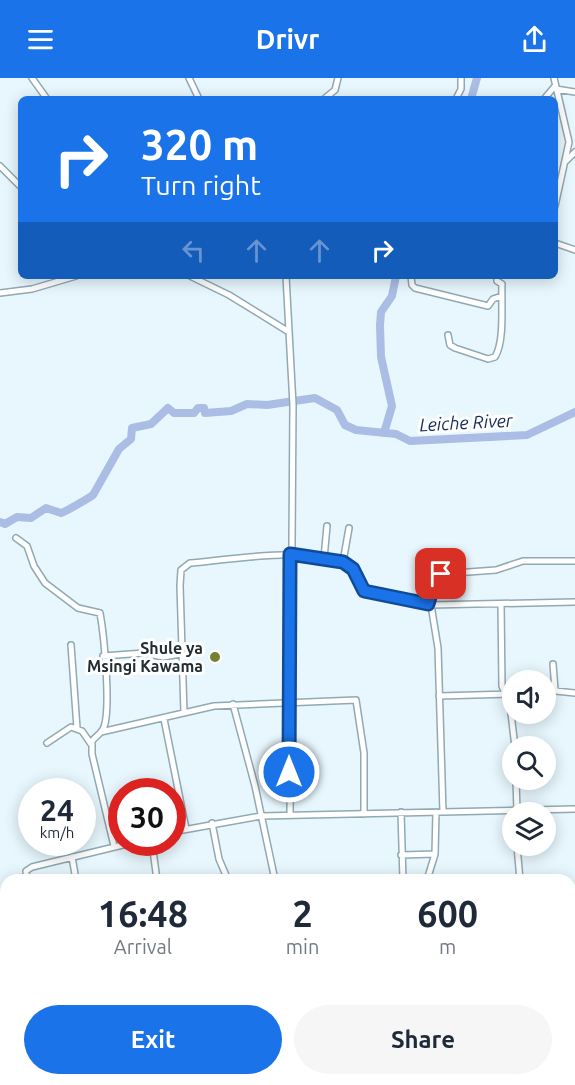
<!DOCTYPE html>
<html lang="en">
<head>
<meta charset="utf-8">
<style>
	body { margin:0; font-family:Ubuntu,sans-serif; background:#f6f6f7; color:#1f2937; height:100vh; display:flex; flex-direction:column; font-size:22px; white-space:nowrap }
	* { box-sizing:border-box; margin:0 }
	p { font-size:20px; color:#747a83 }
	.icon { flex:none; width:33px; height:33px; fill:none; stroke:currentColor; stroke-width:2; stroke-linecap:round; stroke-linejoin:round }
	.map { position:relative; flex:1; overflow:hidden }
	.side { position:absolute; left:0px; top:796px; width:576px; height:212px; display:flex; flex-direction:column; background:#fff; border-radius:18px 18px 0 0; box-shadow:0 3px 15px #0003 }
	.side>* { flex:none }
	.guide { position:absolute; left:18px; top:18px; width:540px; height:183px; border-radius:9px; box-shadow:0 3px 15px #0003; background:#1a73e8; color:#fff; overflow:hidden }
	.controls { position:absolute; left:502px; top:592px; display:grid; gap:12px }
	.controls a { display:grid; place-items:center; width:54px; height:54px; border-radius:50%; background:#fff; box-shadow:0 3px 15px #0003; font-size:30px }
	.speed { position:absolute; left:18px; top:700px; display:flex; gap:12px; font-size:30px; font-weight:700; text-align:center }
	.speed>* { display:grid; place-content:center; width:78px; height:78px; border-radius:50%; background:#fff; box-shadow:0 3px 15px #0003; line-height:1 }
	.speed small { font-size:15px; font-weight:400 }
	.speed .limit { border:9px solid #d22; background:#fff; color:#111 }
	.pin { position:absolute; display:grid; place-items:center; width:51px; height:51px; color:#fff; margin:-26px; border-radius:12px; box-shadow:0 3px 9px #0006 }
	.me { position:absolute; width:66px; margin:-33px; rotate:0deg; stroke-linejoin:round; filter:drop-shadow(0 0 4px #0008) }
	.turn { display:flex; align-items:center; gap:21px; height:126px; padding:0 24px; font-size:27px }
	.turn .icon { width:78px; height:78px; stroke-width:2.5 }
	.turn b { display:block; font-size:42px; line-height:51px }
	.lanes { display:flex; align-items:center; height:57px; padding:0 24px; background:#0003; justify-content:center; gap:30px; direction:ltr }
	.lanes .off { opacity:.35 }
	.eta { display:flex; justify-content:space-evenly; align-items:center; height:102px; text-align:center }
	.eta b { font-size:36px; font-weight:700; line-height:42px }
	.button { display:flex; gap:12px; margin-top:auto; padding:12px 24px }
	.button a { flex:1; height:69px; border-radius:36px; background:#1a73e8; color:#fff; font-size:24px; font-weight:700; line-height:69px; text-align:center }
	.button a+a { background:#f6f6f7; color:#1f2937 }
	header { display:flex; justify-content:space-between; align-items:center; height:78px; padding:0 24px; background:#1a73e8; color:#fff; font-size:27px; font-weight:700 }
	.map>svg:first-child { display:block }
</style>
</head>
<body>
<header><svg class="icon" aria-label="menu" viewBox="0 0 24 24"><path d="M4 6h16M4 12h16M4 18h16"/></svg>Drivr<svg class="icon" aria-label="share" viewBox="0 0 24 24"><path d="M12 15V3M7 8l5-5 5 5M5 13v7h14v-7"/></svg></header>
<div class="map">
<svg width="575" height="1007" viewBox="0 0 575 1007">
	<rect width="100%" height="100%" fill="#e7f7fd"/>
	<g fill="none" stroke-linecap="round" stroke-linejoin="round">
		<!-- river -->
		<path stroke="#abbde5" stroke-width="8" d="M 471,21 L 477,0
			M 384,355 L 392,328 L 381,279 L 380,247 L 381,234 L 392,218 L 396,198
			M 0,444 L 5,446 L 17,439 L 31,440 L 46,430 L 61,435 C 65,434 89,420 93,417 L 119,371 L 131,361 L 132,350 L 151,346 L 168,330 L 174,335 L 194,335 L 198,330 L 204,330 L 205,335 L 231,333 L 247,326 L 267,327 L 315,320 L 337,332 L 345,347 L 356,352 L 396,356 L 410,363 L 527,357 L 575,334"/>
		<!-- street casing -->
		<g stroke="#90a9b3" stroke-width="8">
			<path id="street" d="M 32,0 L 47,21
				M 189,0 L 199,21
				M 554,0 L 569,64 L 555,128
				M 556,11 L 575,14
				M 324,21 L 335,12 L 338,0
				M 456,21 L 461,11 L 461,0
				M 544,21 L 555,8
				M 566,83 L 575,74
				M 0,88 L 21,109
				M 555,165 L 575,172
				M 190,198 L 229,217 L 289,254
				M 286,198 L 293,327 L 290,737
				M 411,198 L 412,207 L 415,210 L 488,228 L 493,221 L 502,218
				M 0,215 L 32,211 L 76,198
				M 448,257 L 450,267 L 455,270 L 488,281 L 495,279 C 505,263 501,225 502,206 L 497,203 L 497,198
				M 16,460 L 27,468 L 34,488 L 45,505 L 78,530 L 100,535 C 104,557 111,630 104,649 C 102,655 96,658 92,663 L 92,676 L 114,768
				M 324,480 L 327,448
				M 343,484 L 349,450
				M 501,526 L 502,608 L 510,627 L 515,669
				M 428,527 L 435,501 L 441,496 L 496,492 L 523,483 L 575,483
				M 431,527 L 438,570 L 443,734
				M 71,567 L 77,650
				M 103,578 L 144,575 L 163,579 L 181,576
				M 553,586 L 555,612
				M 546,612 L 575,615
				M 439,618 L 513,616
				M 233,626 L 255,708 L 275,802
				M 184,635 L 180,508 L 181,492 L 190,485 C 228,482 320,466 350,489 C 358,495 358,506 364,513 L 431,527 L 575,524
				M 164,641 L 186,751
				M 101,654 L 214,628 L 356,622 L 364,675 L 364,736
				M 47,665 L 71,649 L 82,653 L 91,666
				M 516,702 L 517,733
				M 401,734 L 403,802
				M 212,745 L 219,781 L 228,802
				M 172,754 L 261,738 L 575,731
				M 152,765 L 157,802
				M 517,768 L 520,802
				M 401,777 L 435,776
				M 72,779 L 76,802
				M 27,802 L 26,793 L 32,789 L 131,765
				M 427,802 L 435,776 L 436,734
				M 0,925 L 6,923
				M 0,966 L 6,965
				M 570,986 L 575,989
				M 47,1002 L 54,1005 L 82,1002
				M 116,1002 L 117,1007
				M 147,1002 L 147,1007
				M 197,1002 L 198,1007
				M 262,1002 L 263,1007
				M 310,1002 L 311,1007
				M 376,1002 L 377,1007
				M 420,1002 L 421,1007
				M 488,1002 L 490,1007
				M 337,1007 L 356,1002"/>
		</g>
		<!-- street -->
		<use href="#street" stroke="#fff" stroke-width="5"/>
	</g>
	<g fill="none" stroke-linecap="round" stroke-linejoin="round">
		<!-- route casing -->
		<g stroke="#114b97" stroke-width="15">
			<path id="route" d="M 289,694 L 290,476 L 343,484 L 353,491 L 364,513 L 428,526 L 435,501 L 441,496"/>
		</g>
		<!-- route -->
		<use href="#route" stroke="#1a73e8" stroke-width="10"/>
	</g>
	<!-- markers -->
	<circle fill="#728230" stroke="#fff" stroke-width="2" cx="215" cy="579" r="6"/>
	<g text-anchor="middle" dominant-baseline="central" stroke-width="6" stroke-linejoin="round" paint-order="stroke">
		<!-- poi labels -->
		<g font-size="16" font-weight="bold" fill="#232d31" stroke="#fff" text-anchor="end">
			<text x="203" y="570">Shule ya<tspan x="203" dy="18">Msingi Kawama</tspan></text>
		</g>
		<!-- water labels -->
		<g font-size="18" font-style="italic" fill="#16295a" stroke="#fff">
			<text transform="translate(466 344) rotate(-3)">Leiche River</text>
		</g>
	</g>
</svg>
<div class="controls">
<a><svg class="icon" aria-label="sound" viewBox="0 0 24 24"><path d="M4 9h4l5-4v14l-5-4H4zM17 9q2 3 0 6"/></svg></a>
<a><svg class="icon" aria-label="search" viewBox="0 0 24 24"><circle cx="10" cy="10" r="6"/><path d="M15 15l6 6"/></svg></a>
<a><svg class="icon" aria-label="layers" viewBox="0 0 24 24"><path d="M12 4l9 5-9 5-9-5zM3 14l9 5 9-5"/></svg></a>
</div>
<div class="speed"><div>24<small>km/h</small></div><div class="limit">30</div></div>
<div class="pin" style="left:441px;top:496px;background:#d93025"><svg class="icon" aria-label="arrive" viewBox="0 0 24 24"><path d="M6 21V4h12l-3 4 3 4H6"/></svg></div>
<svg class="me" style="left:289px;top:694px" viewBox="-20 -20 40 40"><circle r="17" fill="#1a73e8" stroke="#fff" stroke-width="3"/><path d="M0-11L8 9 0 5-8 9z" fill="#fff"/></svg>
<div class="guide">
<div class="turn"><svg class="icon" aria-label="right" viewBox="0 0 24 24"><path d="M7 20v-9h11M14 6l5 5-5 5"/></svg><div><b>320 m</b>Turn right</div></div>
<div class="lanes"><svg class="icon off" aria-label="left" viewBox="0 0 24 24"><path d="M17 20v-9H6M10 6l-5 5 5 5"/></svg><svg class="icon off" aria-label="ahead" viewBox="0 0 24 24"><path d="M12 20V5M6 11l6-6 6 6"/></svg><svg class="icon off" aria-label="ahead" viewBox="0 0 24 24"><path d="M12 20V5M6 11l6-6 6 6"/></svg><svg class="icon" aria-label="right" viewBox="0 0 24 24"><path d="M7 20v-9h11M14 6l5 5-5 5"/></svg></div>
</div>
<section class="side">
<div class="eta">
<div><b>16:48</b><p>Arrival</p></div>
<div><b>2</b><p>min</p></div>
<div><b>600</b><p>m</p></div>
</div>
<div class="button"><a>Exit</a><a>Share</a></div>
</section>
</div>
</body>
</html>
